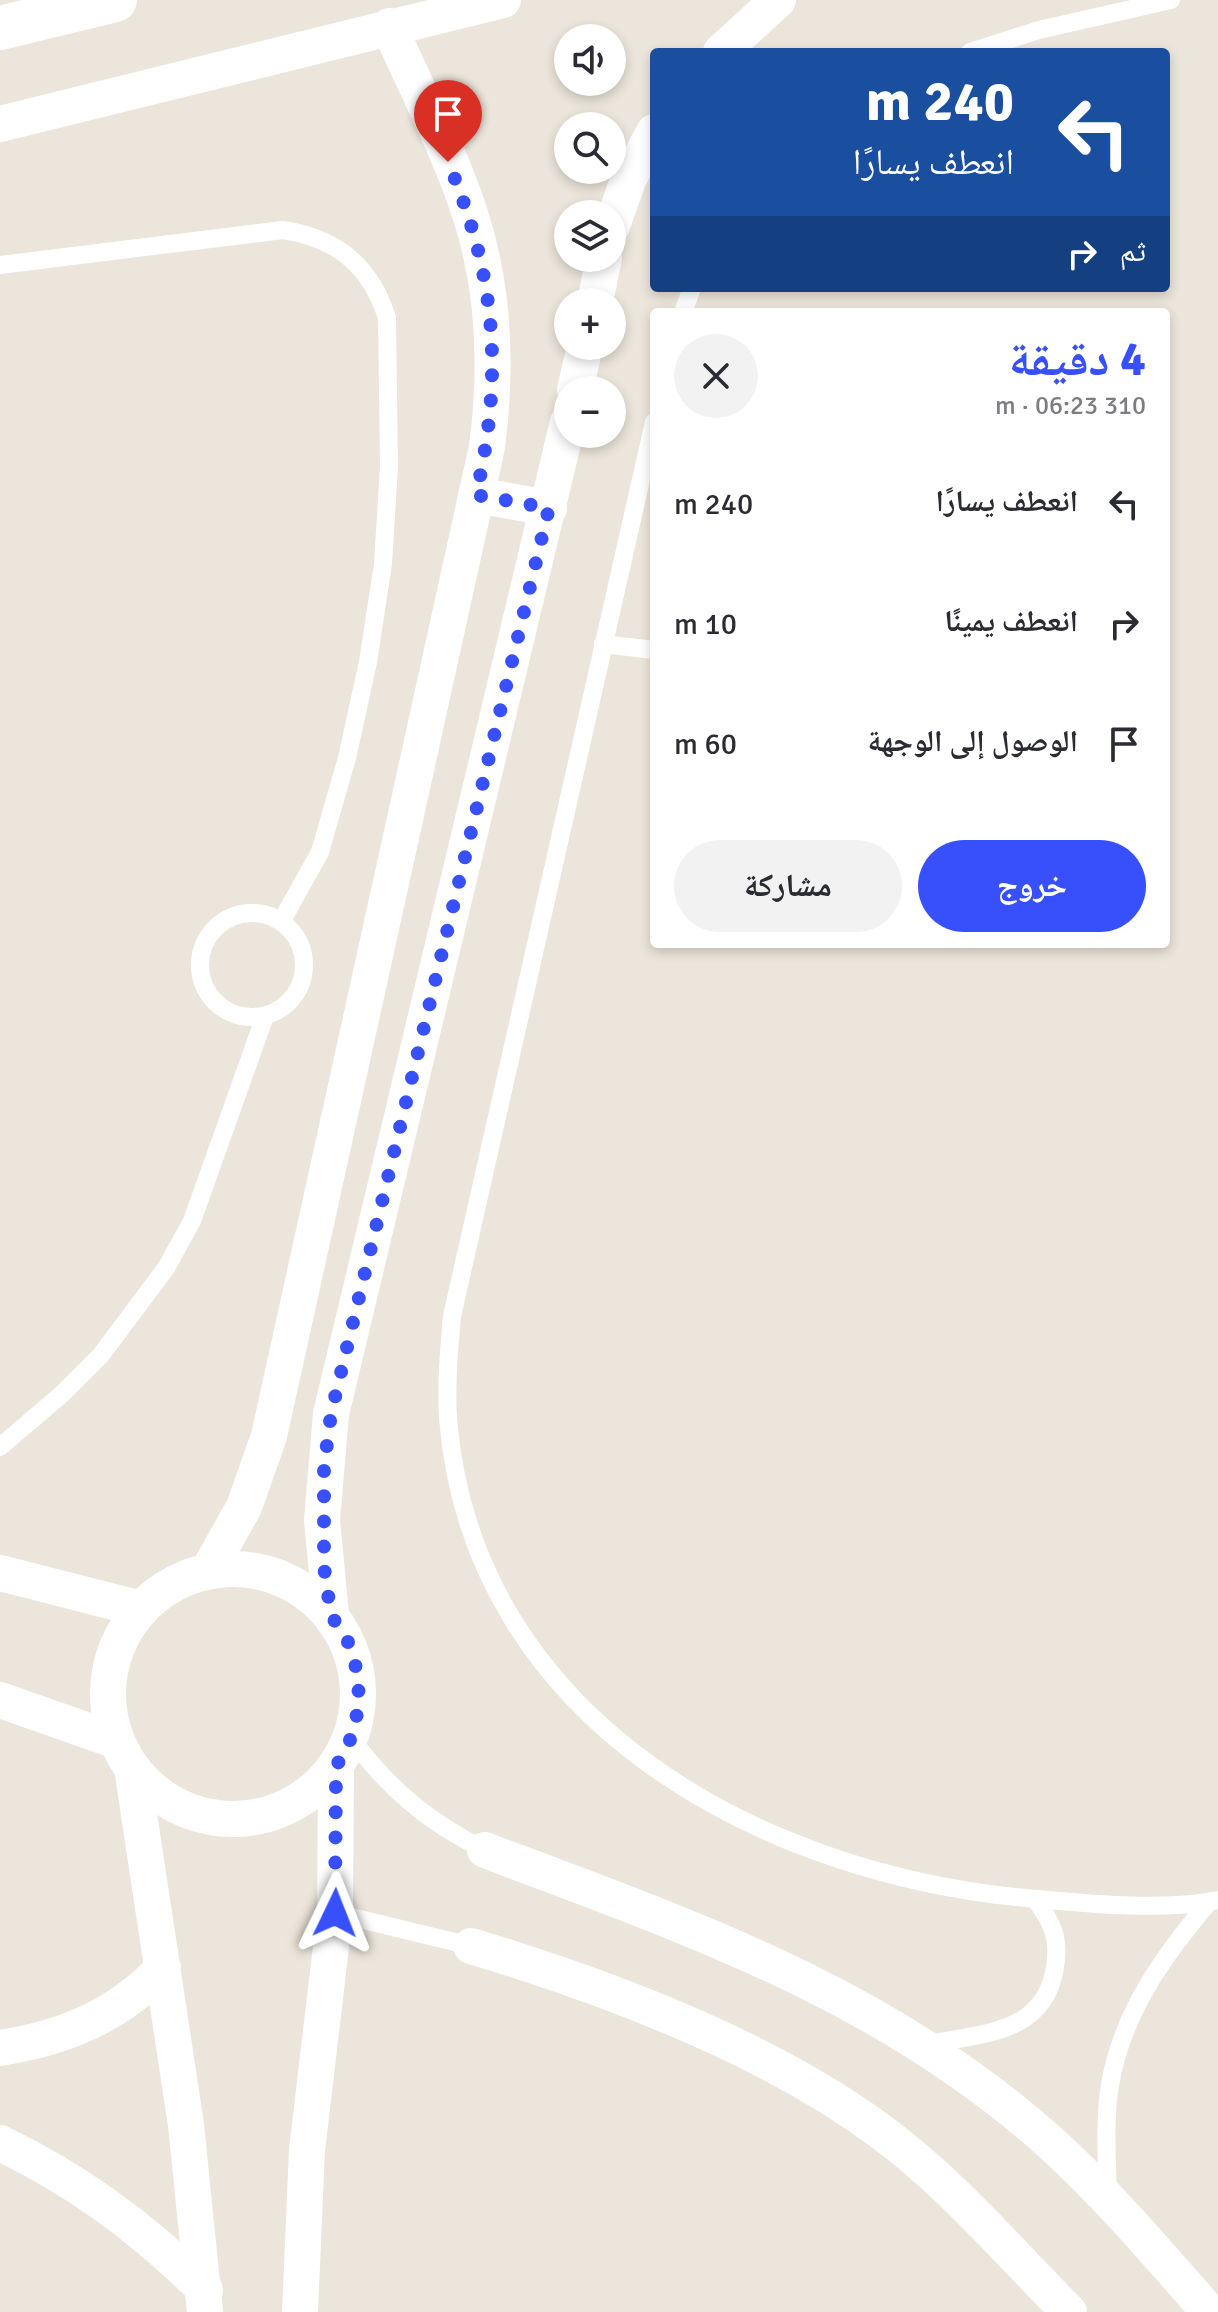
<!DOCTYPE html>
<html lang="ar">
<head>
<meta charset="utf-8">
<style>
	body { margin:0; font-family:Signika,"Noto Naskh Arabic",sans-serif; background:#f2f2f3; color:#2b2b33; direction:rtl; height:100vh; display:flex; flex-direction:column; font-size:30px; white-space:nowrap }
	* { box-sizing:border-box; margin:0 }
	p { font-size:26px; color:#7c7c81 }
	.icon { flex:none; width:44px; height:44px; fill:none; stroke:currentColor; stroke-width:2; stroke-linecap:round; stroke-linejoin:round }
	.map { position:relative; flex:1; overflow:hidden; direction:ltr }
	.sheet { position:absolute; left:650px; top:308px; width:520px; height:640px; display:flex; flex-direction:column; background:#fff; border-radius:8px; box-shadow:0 4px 12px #0003; direction:rtl }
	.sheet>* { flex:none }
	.hud { position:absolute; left:650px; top:48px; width:520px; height:244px; border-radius:8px; box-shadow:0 4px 12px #0003; direction:rtl; background:#1a4fa0; color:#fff; overflow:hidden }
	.buttons { position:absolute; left:554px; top:24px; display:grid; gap:16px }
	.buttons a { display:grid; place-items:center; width:72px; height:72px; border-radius:50%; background:#fff; box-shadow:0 4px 12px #0003; font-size:40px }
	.pin { position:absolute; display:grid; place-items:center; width:68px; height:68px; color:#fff; margin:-82px -34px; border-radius:50% 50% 50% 0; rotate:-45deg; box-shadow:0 0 8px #0007 }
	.pin .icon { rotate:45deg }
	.me { position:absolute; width:88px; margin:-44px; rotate:2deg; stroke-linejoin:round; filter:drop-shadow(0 0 6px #0008) }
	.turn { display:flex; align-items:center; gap:28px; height:168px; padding:0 24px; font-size:36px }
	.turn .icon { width:104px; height:104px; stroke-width:2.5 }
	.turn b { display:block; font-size:56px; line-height:68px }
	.then { display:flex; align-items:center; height:76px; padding:0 24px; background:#0003; gap:16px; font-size:30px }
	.round { display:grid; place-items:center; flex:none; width:84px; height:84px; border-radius:42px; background:#f2f2f3 }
	.overview { display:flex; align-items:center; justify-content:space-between; height:136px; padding:0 24px }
	h1 { font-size:48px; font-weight:700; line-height:60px; color:#3850fb }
	.action { display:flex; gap:16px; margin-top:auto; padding:16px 24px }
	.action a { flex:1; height:92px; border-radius:48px; background:#3850fb; color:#fff; font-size:32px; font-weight:700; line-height:92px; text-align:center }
	.action a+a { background:#f2f2f3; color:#2b2b33 }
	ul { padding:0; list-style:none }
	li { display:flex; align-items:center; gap:24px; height:120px; padding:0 24px }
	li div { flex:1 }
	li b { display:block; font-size:30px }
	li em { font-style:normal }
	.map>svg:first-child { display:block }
</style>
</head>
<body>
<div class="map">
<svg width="1218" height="2312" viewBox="0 0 1218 2312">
	<rect width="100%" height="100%" fill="#ece5db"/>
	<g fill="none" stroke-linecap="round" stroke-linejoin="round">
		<!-- lane -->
		<path stroke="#fff" stroke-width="18" d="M 970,52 L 1039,30 L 1171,0
			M 0,265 L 283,230 C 337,238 371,266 387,318 L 389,466 L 383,564 L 368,662 L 347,758 L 320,852 L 281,922
			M 683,312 L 692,288
			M 654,422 L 452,1316 C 449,1350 446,1384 448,1418 C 472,1721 763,1877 1037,1899 C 1092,1904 1163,1911 1218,1900
			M 603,644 L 654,650
			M200 965a52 52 0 1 1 104 0a52 52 0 1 1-104 0Z
			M 0,1447 L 62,1394 L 101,1355 L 166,1268 L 192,1221 L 265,1016
			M 351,1738 C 388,1788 429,1823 485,1850
			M 335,1913 L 471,1946
			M 925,2045 C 981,2033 1045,2035 1055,1967 C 1060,1938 1052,1922 1035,1899
			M 1108,2196 C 1107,2160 1104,2121 1110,2085 C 1122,2013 1164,1955 1209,1902"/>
		<!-- street -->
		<path stroke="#fff" stroke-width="36" d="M 721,52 L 778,0
			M 0,124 L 503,0
			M 612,226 L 628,180 L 654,132
			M 595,302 L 604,258
			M 575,390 L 585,346
			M 476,495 L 549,508
			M108 1694a125 125 0 1 1 250 0a125 125 0 1 1-250 0Z
			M 208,1571 L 244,1507 L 269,1436 L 487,447 C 497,370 495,292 471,217 C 451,153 416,88 389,26
			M 0,1573 L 141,1609
			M 331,1615 L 322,1520 L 331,1414 L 568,422
			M 0,1700 L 117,1741
			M 132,1768 L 186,2125 L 205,2312
			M 485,1850 C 691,1928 884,1993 1052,2144 C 1109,2196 1158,2254 1209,2312
			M 471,1946 C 607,1987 765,2046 880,2131 C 950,2182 1008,2251 1069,2312
			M 0,2048 C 64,2038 118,2016 163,1968
			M 0,2143 C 78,2180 144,2229 205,2290
			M 300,2312 L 307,2150 L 335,1913 L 336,1767"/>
		<!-- secondary -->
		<path stroke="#fff" stroke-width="44" d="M 0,28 L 115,0"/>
	</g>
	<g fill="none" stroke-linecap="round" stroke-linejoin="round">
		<!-- route -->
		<path stroke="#3850fb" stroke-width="14" stroke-dasharray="0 25.2" d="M 335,1913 L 336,1767 L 351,1738 L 359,1706 L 358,1674 L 348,1642 L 331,1615 L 324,1567 L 324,1467 L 331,1414 L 549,508 L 476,495 C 504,374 496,275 448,162"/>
	</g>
</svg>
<div class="buttons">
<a><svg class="icon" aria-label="sound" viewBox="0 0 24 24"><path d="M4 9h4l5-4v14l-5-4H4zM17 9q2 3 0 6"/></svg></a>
<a><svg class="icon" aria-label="search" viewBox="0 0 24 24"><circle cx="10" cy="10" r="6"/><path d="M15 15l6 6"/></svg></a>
<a><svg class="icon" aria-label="layers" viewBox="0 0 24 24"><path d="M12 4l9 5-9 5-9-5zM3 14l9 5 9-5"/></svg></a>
<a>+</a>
<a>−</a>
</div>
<div class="pin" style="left:448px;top:162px;background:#d93025"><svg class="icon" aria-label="arrive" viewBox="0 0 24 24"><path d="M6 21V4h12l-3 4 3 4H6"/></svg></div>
<svg class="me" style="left:335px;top:1913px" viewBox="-20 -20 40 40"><path d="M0-17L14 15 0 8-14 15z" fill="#3850fb" stroke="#fff" stroke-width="4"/></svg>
<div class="hud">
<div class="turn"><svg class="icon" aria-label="left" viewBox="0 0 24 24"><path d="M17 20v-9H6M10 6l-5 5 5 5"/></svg><div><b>240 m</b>انعطف يسارًا</div></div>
<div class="then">ثم<svg class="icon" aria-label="right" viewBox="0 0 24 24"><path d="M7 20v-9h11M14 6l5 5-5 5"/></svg></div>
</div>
<section class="sheet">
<div class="overview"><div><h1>4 دقيقة</h1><p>310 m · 06:23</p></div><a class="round"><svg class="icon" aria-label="close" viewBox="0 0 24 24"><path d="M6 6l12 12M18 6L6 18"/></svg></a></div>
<ul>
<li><svg class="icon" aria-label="left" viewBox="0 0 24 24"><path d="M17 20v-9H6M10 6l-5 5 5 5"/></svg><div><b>انعطف يسارًا</b></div><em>240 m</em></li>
<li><svg class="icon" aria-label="right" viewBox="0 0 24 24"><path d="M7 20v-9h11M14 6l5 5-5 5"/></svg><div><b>انعطف يمينًا</b></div><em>10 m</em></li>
<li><svg class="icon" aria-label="arrive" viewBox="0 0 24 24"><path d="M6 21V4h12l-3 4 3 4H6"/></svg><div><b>الوصول إلى الوجهة</b></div><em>60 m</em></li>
</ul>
<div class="action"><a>خروج</a><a>مشاركة</a></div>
</section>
</div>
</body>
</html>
